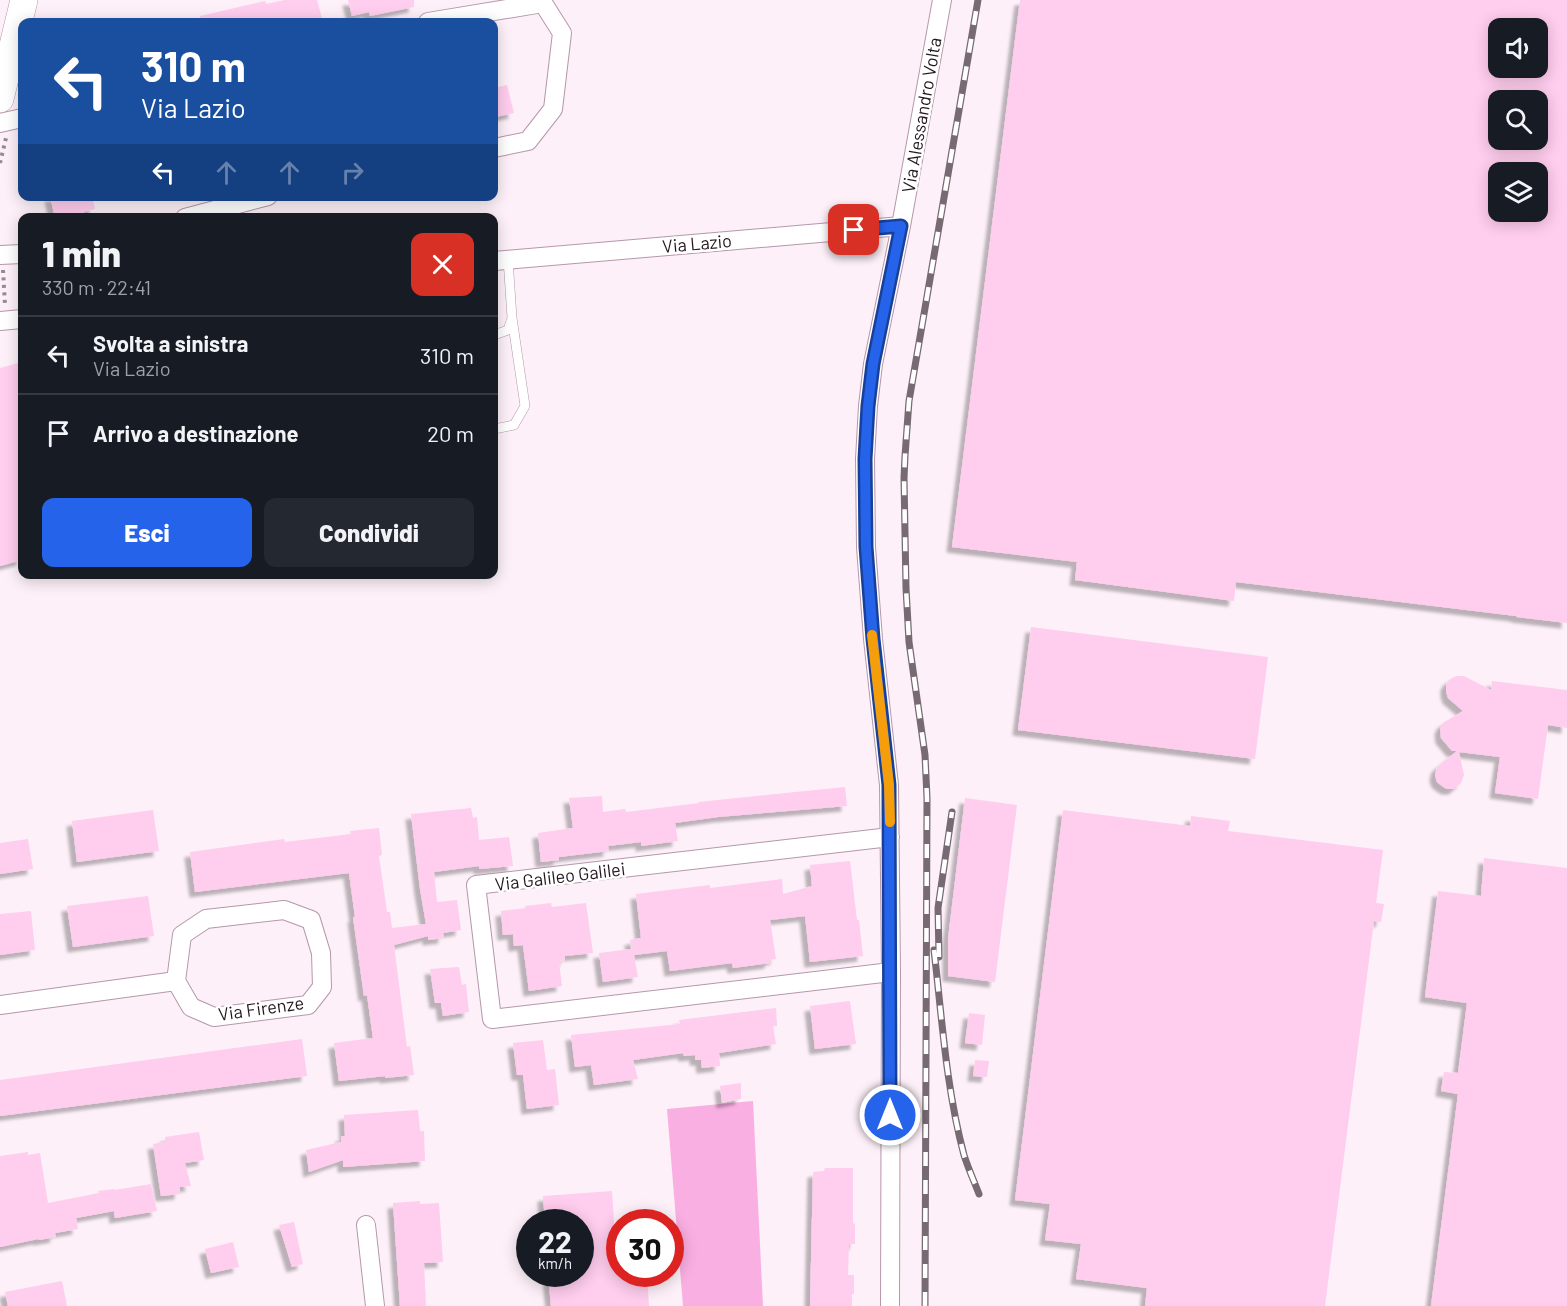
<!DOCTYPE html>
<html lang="it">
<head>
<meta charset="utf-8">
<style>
	body { margin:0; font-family:Barlow,sans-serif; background:#242831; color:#f1f3f6; height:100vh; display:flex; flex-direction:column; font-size:22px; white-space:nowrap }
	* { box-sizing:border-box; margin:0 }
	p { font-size:20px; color:#9ea1a6 }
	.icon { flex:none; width:33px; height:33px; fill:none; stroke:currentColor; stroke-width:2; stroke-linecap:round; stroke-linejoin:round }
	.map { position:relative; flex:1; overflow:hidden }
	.panel { position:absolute; left:18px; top:213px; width:480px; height:366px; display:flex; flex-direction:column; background:#171b24; border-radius:12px; box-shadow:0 3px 15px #0003 }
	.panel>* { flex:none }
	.hud { position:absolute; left:18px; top:18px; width:480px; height:183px; border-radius:12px; box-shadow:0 3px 15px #0003; background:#1a4fa0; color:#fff; overflow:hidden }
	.buttons { position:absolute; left:1488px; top:18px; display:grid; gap:12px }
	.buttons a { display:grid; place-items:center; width:60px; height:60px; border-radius:12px; background:#171b24; box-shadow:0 3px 15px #0003; font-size:30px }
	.speed { position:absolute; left:516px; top:1209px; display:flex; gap:12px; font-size:30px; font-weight:700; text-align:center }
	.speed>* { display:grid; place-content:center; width:78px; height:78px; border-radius:50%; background:#171b24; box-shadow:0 3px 15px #0003; line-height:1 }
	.speed small { font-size:15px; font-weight:400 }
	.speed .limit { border:9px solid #d22; background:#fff; color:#111 }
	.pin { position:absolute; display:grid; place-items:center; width:51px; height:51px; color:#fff; margin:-26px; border-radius:12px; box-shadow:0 3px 9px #0006 }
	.me { position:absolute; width:66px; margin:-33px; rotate:0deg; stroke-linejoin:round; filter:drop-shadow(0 0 4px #0008) }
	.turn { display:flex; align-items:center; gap:21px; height:126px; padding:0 24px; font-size:27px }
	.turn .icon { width:78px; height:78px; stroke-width:2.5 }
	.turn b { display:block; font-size:42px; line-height:51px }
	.lanes { display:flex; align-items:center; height:57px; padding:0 24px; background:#0003; justify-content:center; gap:30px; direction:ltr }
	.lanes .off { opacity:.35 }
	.round { display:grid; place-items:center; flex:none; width:63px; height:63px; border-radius:12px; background:#242831 }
	.head { display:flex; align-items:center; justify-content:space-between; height:102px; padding:0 24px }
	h1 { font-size:36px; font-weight:800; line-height:45px }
	.primary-button { display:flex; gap:12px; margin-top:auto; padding:12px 24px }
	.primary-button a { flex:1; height:69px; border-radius:12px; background:#2563eb; color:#fff; font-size:24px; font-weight:800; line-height:69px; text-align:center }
	.primary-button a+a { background:#242831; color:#f1f3f6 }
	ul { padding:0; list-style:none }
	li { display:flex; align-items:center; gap:18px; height:78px; padding:0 24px; border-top:2px solid #363941 }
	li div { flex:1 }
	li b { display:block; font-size:22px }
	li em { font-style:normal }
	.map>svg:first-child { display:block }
</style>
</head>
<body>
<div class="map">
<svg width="1567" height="1306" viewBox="0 0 1567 1306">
	<defs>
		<filter id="shadow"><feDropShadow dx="-5.5" dy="5.5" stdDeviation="1.5" flood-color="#0004"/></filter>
	</defs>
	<rect width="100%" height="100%" fill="#fdf0f8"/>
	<!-- green -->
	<path fill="#f9afe2" d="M 753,1101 L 763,1306 L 683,1306 L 667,1109 Z"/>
	<!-- building -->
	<path fill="#ffcdee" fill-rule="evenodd" filter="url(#shadow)" d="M 285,0 L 317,0 L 323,22 L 201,22 L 200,16 L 265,1 L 266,4 Z
		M 348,0 L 414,0 L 414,7 L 370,16 L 369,12 L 352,16 Z
		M 1020,0 L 1567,0 L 1567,623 L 1517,617 L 1516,616 L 1236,582 L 1234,601 L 1075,580 L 1077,562 L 952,547 ZM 1498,28 L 1538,28 L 1538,68 L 1498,68 ZM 1498,100 L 1538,100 L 1538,140 L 1498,140 ZM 1498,172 L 1538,172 L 1538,212 L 1498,212 Z
		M 507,85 L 514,113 L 496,117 L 494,109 L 494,88 Z
		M 50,196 L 92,196 L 95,209 L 84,212 L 85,216 L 76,218 L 55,218 Z
		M 22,362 L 22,560 L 0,566 L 0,368 Z
		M 1031,627 L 1268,657 L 1255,759 L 1018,730 Z
		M 1456,676 L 1464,676 L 1491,690 L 1492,681 L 1567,690 L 1567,728 L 1548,725 L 1538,799 L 1495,793 L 1500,757 L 1459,752 L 1464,775 L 1461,783 L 1454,789 L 1447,789 L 1442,786 L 1437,782 L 1435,775 L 1437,767 L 1457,751 L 1452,751 L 1441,738 L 1440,729 L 1443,723 L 1463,711 L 1448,698 L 1446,691 L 1446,685 L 1449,680 Z
		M 845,787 L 847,806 L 718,817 L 675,823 L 678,841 L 641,846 L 641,842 L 608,846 L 609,851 L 559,857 L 559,860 L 541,862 L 538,833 L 573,828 L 569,798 L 602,796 L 603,812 L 625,809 L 626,812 L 699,803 L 698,802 Z
		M 965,798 L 1017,805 L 995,982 L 948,976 L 948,939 Z
		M 471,808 L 473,818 L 477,817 L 479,840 L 509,837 L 513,866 L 479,869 L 479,866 L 434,872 L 437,902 L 457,900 L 461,930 L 443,933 L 444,938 L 428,940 L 428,936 L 394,945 L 407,1047 L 410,1046 L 414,1075 L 385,1078 L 385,1076 L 339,1081 L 334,1043 L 373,1038 L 367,995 L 364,996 L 353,917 L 355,917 L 349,873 L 195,892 L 190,852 L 284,839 L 285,842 L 351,834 L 350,831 L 379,828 L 382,855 L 379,856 L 387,912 L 390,912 L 392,928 L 426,924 L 420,889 L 411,814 Z
		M 153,810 L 159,851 L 77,862 L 72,821 Z
		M 1063,810 L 1190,826 L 1191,816 L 1230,821 L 1228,831 L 1383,850 L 1376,903 L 1384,904 L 1381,922 L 1374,921 L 1325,1306 L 1145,1306 L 1147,1288 L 1076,1279 L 1081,1244 L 1045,1240 L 1050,1204 L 1015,1200 Z
		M 28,839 L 33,869 L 0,874 L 0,843 Z
		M 1484,858 L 1567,868 L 1567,1306 L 1431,1306 L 1458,1094 L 1441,1091 L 1444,1072 L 1458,1073 L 1467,1003 L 1425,997 L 1438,891 L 1481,896 Z
		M 850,861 L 857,920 L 859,920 L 863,956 L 810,962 L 805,916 L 770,920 L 776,959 L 770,960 L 770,963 L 733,968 L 732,963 L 670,971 L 667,951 L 634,955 L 638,977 L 603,982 L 599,953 L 631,949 L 630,940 L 641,938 L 636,894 L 710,885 L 710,888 L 782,879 L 783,894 L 812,886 L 810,865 Z
		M 148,896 L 154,936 L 73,947 L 67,906 Z
		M 551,903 L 552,907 L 586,903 L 593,953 L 565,956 L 565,961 L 559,962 L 562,986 L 529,991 L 523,945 L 514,946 L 513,934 L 503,935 L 501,911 L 526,908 L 525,906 Z
		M 31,911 L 35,950 L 0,955 L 0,914 Z
		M 459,967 L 462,985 L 466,984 L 469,1012 L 443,1016 L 441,1003 L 435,1003 L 430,969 Z
		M 850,1001 L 856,1044 L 815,1049 L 810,1006 Z
		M 776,1008 L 777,1026 L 773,1026 L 776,1044 L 719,1053 L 720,1066 L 702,1068 L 701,1060 L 695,1060 L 695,1055 L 684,1056 L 683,1053 L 633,1060 L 638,1079 L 594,1085 L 591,1065 L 575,1067 L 571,1035 L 680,1024 L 679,1020 Z
		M 969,1013 L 985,1015 L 982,1045 L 965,1043 Z
		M 302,1039 L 307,1076 L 0,1116 L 0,1080 Z
		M 543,1040 L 547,1070 L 555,1069 L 559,1105 L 527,1109 L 523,1075 L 517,1075 L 513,1043 Z
		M 975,1060 L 989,1061 L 987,1077 L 973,1076 Z
		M 741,1083 L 741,1099 L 722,1103 L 720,1086 Z
		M 418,1110 L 420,1131 L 424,1131 L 425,1161 L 343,1167 L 343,1160 L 309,1172 L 306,1150 L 341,1142 L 341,1136 L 345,1136 L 344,1115 Z
		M 199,1132 L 204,1160 L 185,1163 L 191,1186 L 180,1187 L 180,1194 L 161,1196 L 153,1144 L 165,1142 L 165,1137 Z
		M 28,1152 L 28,1155 L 40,1153 L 48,1203 L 99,1193 L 98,1191 L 115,1189 L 115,1190 L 151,1184 L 157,1211 L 115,1218 L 114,1211 L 76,1218 L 78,1229 L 55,1233 L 56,1237 L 39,1240 L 38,1239 L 0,1247 L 0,1156 Z
		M 825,1168 L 853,1168 L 853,1223 L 855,1224 L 855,1244 L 849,1244 L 848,1275 L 854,1275 L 854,1294 L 852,1294 L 852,1306 L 810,1306 L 813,1172 L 824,1171 Z
		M 612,1191 L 615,1237 L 620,1237 L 620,1274 L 647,1274 L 649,1306 L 551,1306 L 548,1274 L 580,1274 L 580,1222 L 545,1222 L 543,1196 Z
		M 420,1201 L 420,1204 L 439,1203 L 443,1262 L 424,1263 L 426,1306 L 400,1306 L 393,1203 Z
		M 294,1222 L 303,1264 L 292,1267 L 279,1225 Z
		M 233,1242 L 239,1267 L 211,1273 L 205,1249 Z
		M 62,1281 L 67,1306 L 8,1306 L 5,1292 Z"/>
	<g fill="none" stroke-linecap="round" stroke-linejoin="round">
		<!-- service casing -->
		<g stroke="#b597ab" stroke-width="10">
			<path id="service" d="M 494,335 L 508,330 L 512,318 L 508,259
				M 494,429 L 514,425 L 525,406 L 512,318"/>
		</g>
		<!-- minor casing -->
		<g stroke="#b597ab" stroke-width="20">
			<path id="minor" d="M 428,22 L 543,3 L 562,33 L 553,109 L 528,141 L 494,148
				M 0,123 L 22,118
				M 185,218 L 268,196
				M 0,255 L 22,254
				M 494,261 L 901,226
				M 0,321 L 22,319
				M 890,837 L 476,885 L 492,1019 L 891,972
				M 284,910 L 311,920 L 321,953 L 322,987 L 308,1005 L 214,1017 L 191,1007 L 176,981 L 182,935 L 206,919 Z
				M 0,1005 L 176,981
				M 366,1225 L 375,1306
				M 890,1306 L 891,972 L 889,785 L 873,639 L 866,547 L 865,459 L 868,406 L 873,364 L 901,226 L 942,0"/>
		</g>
		<!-- secondary casing -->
		<g stroke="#b597ab" stroke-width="28">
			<path id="secondary" d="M 0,99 L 24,0"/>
		</g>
		<!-- path -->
		<path stroke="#978a92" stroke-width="4" stroke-dasharray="3 4.5" stroke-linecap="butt" d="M 0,163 L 6,138
			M 3,270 L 5,305"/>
		<!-- service -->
		<use href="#service" stroke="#fff" stroke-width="9"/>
		<!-- minor -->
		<use href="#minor" stroke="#fff" stroke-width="18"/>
		<!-- secondary -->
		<use href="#secondary" stroke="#fff" stroke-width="27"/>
		<!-- rail casing -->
		<g stroke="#776a72" stroke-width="7">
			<path id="rail" d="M 934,950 C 942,1018 946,1088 964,1155 C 968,1168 974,1181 979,1194
				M 939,957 L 938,908 L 952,812
				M 925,1306 L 927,798 L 925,755 L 909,642 L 906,588 L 904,478 L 905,456 L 909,401 L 978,0"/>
		</g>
		<!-- rail -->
		<use href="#rail" stroke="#fff" stroke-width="4.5" stroke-dasharray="14" stroke-linecap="butt"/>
	</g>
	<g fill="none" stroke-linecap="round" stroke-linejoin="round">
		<!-- route casing -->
		<g stroke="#184099" stroke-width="15">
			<path id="route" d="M 854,230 L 901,226 L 873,364 L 868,406 L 865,459 L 866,547 L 873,639 L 889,785 L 890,1115"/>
		</g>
		<!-- route -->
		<use href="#route" stroke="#2563eb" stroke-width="10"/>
		<!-- slow -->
		<path stroke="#f59e0b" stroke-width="10" d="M 872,635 L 889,785 L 890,822"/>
	</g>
	<g text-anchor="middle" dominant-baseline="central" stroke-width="5" stroke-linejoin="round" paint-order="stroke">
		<!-- street labels -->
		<g font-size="18" fill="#22161e" stroke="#fff">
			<text transform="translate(921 115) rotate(-80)">Via Alessandro Volta</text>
			<text transform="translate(697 243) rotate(-5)">Via Lazio</text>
			<text transform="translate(560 876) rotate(-7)">Via Galileo Galilei</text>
			<text transform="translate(261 1008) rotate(-8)">Via Firenze</text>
		</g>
	</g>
</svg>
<div class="buttons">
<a><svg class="icon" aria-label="sound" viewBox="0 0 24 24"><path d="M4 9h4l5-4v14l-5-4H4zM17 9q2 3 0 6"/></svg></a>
<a><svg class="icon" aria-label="search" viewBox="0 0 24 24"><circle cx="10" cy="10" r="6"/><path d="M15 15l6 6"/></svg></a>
<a><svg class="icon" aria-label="layers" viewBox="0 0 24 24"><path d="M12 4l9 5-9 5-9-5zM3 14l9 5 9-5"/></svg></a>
</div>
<div class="speed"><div>22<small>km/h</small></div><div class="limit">30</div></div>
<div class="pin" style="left:854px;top:230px;background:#d93025"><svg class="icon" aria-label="arrive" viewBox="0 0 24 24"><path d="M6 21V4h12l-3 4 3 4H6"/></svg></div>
<svg class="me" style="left:890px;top:1115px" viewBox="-20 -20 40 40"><circle r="17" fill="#2563eb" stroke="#fff" stroke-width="3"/><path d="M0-11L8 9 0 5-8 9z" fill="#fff"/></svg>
<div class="hud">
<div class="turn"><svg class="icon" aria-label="left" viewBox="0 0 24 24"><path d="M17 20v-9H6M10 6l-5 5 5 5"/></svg><div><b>310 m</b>Via Lazio</div></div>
<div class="lanes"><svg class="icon" aria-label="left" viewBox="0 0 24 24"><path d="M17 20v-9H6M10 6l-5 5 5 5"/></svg><svg class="icon off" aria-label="ahead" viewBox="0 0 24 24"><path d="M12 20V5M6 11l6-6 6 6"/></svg><svg class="icon off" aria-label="ahead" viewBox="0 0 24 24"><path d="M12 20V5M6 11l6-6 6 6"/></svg><svg class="icon off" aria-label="right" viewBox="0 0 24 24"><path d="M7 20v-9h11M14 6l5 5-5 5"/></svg></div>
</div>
<section class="panel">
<div class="head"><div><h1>1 min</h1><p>330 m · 22:41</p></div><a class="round" style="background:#d93025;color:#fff"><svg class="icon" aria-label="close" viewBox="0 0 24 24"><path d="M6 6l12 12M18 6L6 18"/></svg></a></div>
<ul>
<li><svg class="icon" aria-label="left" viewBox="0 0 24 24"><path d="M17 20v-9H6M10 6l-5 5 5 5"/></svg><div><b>Svolta a sinistra</b><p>Via Lazio</p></div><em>310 m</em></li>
<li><svg class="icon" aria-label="arrive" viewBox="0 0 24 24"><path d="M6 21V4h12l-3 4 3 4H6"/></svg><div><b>Arrivo a destinazione</b></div><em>20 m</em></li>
</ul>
<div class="primary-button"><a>Esci</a><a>Condividi</a></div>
</section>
</div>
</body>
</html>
